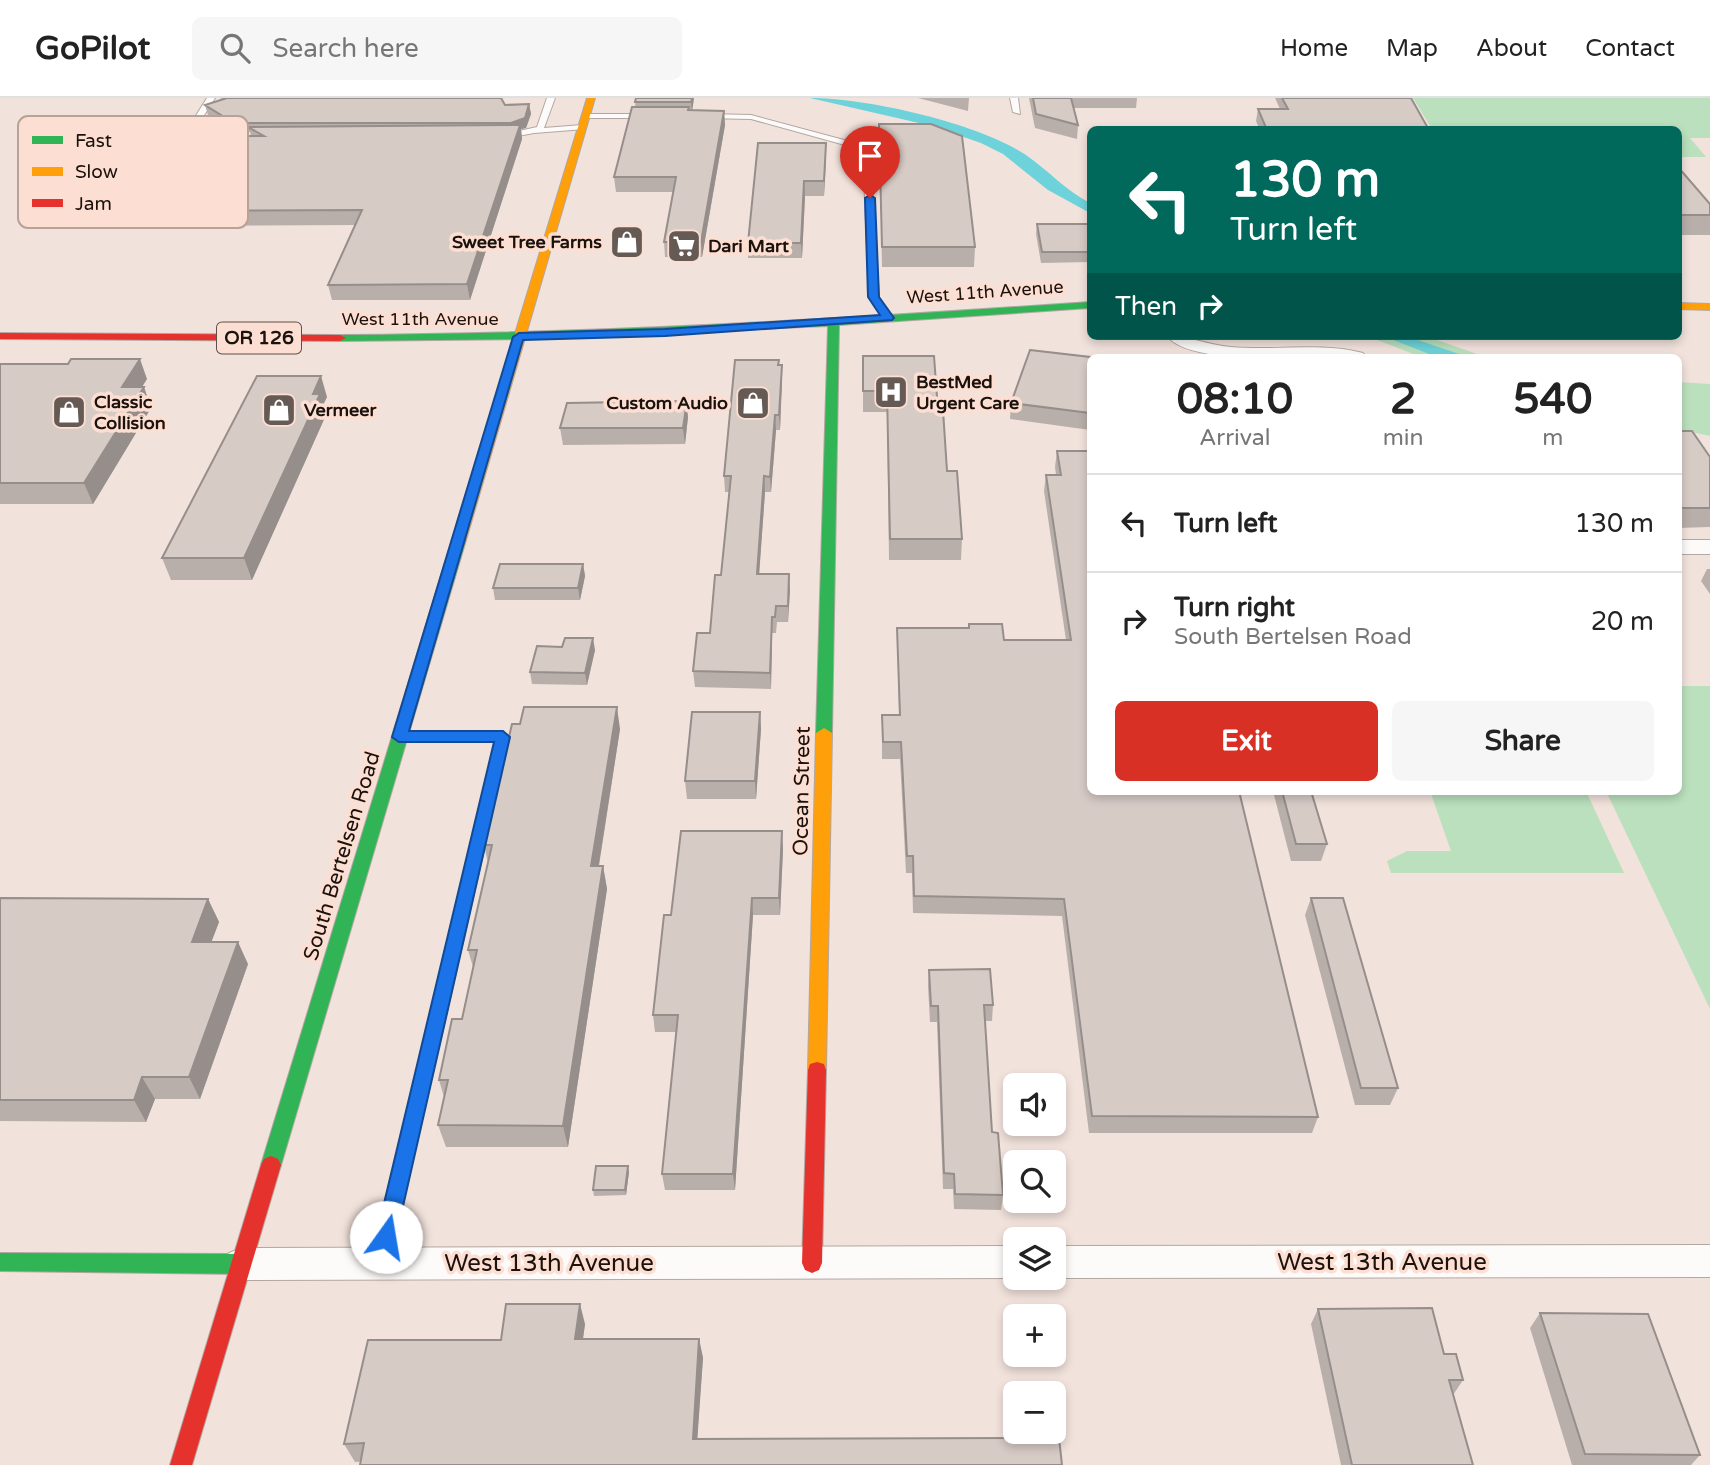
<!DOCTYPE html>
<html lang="en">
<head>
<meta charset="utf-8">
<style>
	body { margin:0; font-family:"Varela Round",sans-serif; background:#f6f6f6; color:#222; height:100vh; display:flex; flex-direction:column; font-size:26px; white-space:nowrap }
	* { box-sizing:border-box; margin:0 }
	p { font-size:23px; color:#767676 }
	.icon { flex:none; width:38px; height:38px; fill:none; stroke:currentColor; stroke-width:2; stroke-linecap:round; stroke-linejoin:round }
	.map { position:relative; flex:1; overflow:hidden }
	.side { position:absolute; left:1087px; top:256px; width:595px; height:441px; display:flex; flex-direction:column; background:#fff; border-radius:10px; box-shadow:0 4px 10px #0003 }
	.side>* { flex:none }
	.hud { position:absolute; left:1087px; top:28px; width:595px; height:214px; border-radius:10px; box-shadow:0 4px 10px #0003; background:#00695c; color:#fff; overflow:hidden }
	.tools { position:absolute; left:1003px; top:975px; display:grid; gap:14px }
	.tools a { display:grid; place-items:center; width:63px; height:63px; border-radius:10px; background:#fff; box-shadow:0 4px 10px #0003; font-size:35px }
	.pin { position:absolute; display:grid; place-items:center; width:60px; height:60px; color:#fff; margin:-72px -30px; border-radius:50% 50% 50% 0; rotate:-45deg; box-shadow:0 0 7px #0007 }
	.pin .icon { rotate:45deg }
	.me { position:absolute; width:77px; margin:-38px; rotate:13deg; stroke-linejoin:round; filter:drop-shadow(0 0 5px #0008) }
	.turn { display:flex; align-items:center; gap:24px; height:147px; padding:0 28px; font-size:32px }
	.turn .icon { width:91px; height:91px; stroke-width:2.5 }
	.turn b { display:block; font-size:49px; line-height:60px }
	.then { display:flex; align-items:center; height:66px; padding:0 28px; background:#0003; gap:14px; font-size:26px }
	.eta { display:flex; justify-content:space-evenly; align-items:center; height:119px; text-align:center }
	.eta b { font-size:42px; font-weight:800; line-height:49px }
	.cta { display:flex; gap:14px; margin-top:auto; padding:14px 28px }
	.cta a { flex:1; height:80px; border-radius:10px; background:#d93025; color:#fff; font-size:28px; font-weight:800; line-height:80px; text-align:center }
	.cta a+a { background:#f6f6f6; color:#222 }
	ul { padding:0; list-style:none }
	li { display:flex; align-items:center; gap:21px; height:98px; padding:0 28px; border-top:2px solid #e0e0e0 }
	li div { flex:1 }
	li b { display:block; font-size:26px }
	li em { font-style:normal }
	header { display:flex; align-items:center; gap:42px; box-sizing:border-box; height:98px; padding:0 35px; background:#fff; border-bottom:2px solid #e0e0e0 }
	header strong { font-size:33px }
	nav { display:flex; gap:38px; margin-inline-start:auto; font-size:24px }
	.search { width:490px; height:63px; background:#f6f6f6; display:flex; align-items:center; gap:18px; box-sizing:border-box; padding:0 24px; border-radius:10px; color:#767676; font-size:26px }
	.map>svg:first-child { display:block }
</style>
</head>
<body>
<header>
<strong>GoPilot</strong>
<div class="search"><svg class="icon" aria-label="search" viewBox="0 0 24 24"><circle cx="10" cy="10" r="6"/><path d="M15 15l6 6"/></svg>Search here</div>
<nav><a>Home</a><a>Map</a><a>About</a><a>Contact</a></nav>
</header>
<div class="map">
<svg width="1710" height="1367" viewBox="0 0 1710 1367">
	<rect width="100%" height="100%" fill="#f2e2dc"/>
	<!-- green -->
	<path fill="#bae0bd" d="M 1413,0 L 1710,0 L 1710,40 L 1690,40 L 1706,59 L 1678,59 L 1678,32 L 1432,31 Z
		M 1367,238 L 1425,238 L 1486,259 L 1421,259 Z
		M 1678,284 L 1710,286 L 1710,338 L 1678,331 Z
		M 1678,588 L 1710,588 L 1710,911 L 1606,693 L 1678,693 Z
		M 1430,693 L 1586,693 L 1624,775 L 1391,775 L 1387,763 L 1407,753 L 1451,753 Z"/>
	<!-- water -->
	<path fill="#6ed2da" d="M 810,0 C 867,0 978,25 1026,57 C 1048,72 1066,93 1090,105 L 1090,115 L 1048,92 L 1003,56 L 981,45 L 932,28 Z
		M 1383,238 L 1406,238 L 1468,259 L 1437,259 Z"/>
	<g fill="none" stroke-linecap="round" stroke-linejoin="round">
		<!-- lane casing -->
		<g stroke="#b3a7a1" stroke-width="2">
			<path id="lane" d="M 207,0 L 215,0 L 194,33 L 224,37 L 224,41 L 189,37 L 185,35 Z
				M 547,0 L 555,0 L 544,30 L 582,27 L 586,29 L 585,31 L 534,35 L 501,41 L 501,37 L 537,29 Z
				M 1010,0 L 1018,0 L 1020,16 L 1013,14 Z
				M 583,16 L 647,16 L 651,18 L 647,20 L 583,20 Z
				M 706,16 L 751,17 L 870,49 L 879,199 L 893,220 L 891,222 L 885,222 L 869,199 L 863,52 L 751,21 L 703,20 L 703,16 Z
				M 401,634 L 503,634 L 510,639 L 389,1166 L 386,1172 L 380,1174 L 374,1172 L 371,1166 L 495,644 L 396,642 L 394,639 Z"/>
		</g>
		<!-- street casing -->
		<g stroke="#b3a7a1" stroke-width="2">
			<path id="street" d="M 1167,238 C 1189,238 1208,247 1231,249 C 1274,253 1320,244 1363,255 L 1366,259 C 1324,259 1191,270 1167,238 Z
				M 1678,442 L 1710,442 L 1710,456 L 1678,456 Z
				M 1710,1147 L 1710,1179 L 1054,1180 L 1053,1180 L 1054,1148 Z
				M 1015,1148 L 1015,1180 L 241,1182 L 229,1177 L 224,1166 L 229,1155 L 241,1150 Z"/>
		</g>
		<!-- fast casing -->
		<g stroke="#b3a7a1" stroke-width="2">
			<path id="fast" d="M 1090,204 L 1090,210 L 839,227 L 832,635 L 824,640 L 816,635 L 828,228 L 528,241 L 340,243 L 334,240 L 340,237 C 591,236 840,221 1090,204 Z
				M 459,438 L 466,442 L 281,1067 L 278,1073 L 271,1076 L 264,1073 L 261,1067 L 452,442 Z
				M 0,1155 L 241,1156 L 248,1159 L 251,1166 L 248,1173 L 241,1176 L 0,1173 Z"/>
		</g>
		<!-- slow casing -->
		<g stroke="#b3a7a1" stroke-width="2">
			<path id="slow" d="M 587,0 L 595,0 L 466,442 L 459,446 L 454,445 L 452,442 Z
				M 1678,205 L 1710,206 L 1710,212 L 1678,211 Z
				M 824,630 L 832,635 L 826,972 L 824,978 L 817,980 L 810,978 L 808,972 L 816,635 Z"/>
		</g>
		<!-- jam casing -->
		<g stroke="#b3a7a1" stroke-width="2">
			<path id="jam" d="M 0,235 L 340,237 L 346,240 L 340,243 L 0,241 Z
				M 817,964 L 824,966 L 826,972 L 822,1165 L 819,1172 L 812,1175 L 805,1172 L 802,1165 L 808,972 L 810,966 Z
				M 271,1058 L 278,1061 L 281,1067 L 192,1367 L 170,1367 L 261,1067 L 264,1061 Z"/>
		</g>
		<!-- lane -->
		<use href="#lane" fill="#fdfbfa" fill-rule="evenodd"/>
		<!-- street -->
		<use href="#street" fill="#fdfbfa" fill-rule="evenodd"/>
		<!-- fast -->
		<use href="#fast" fill="#30b455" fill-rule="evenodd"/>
		<!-- slow -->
		<use href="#slow" fill="#ff9f0a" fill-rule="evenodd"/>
		<!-- jam -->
		<use href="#jam" fill="#e5322d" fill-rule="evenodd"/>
	</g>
	<!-- wall -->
	<path fill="#b9afaa" d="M 220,0 L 501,0 L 505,7 L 529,6 L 531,16 L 526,30 L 521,31 L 522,41 L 470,202 L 332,202 L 328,187 L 355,127 L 124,128 L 119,113 L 251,38 L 250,34 L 237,34 L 208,17 L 205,7 L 222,1 Z
		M 636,0 L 694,0 L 692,13 L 724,13 L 725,27 L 702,159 L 665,159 L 664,144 L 673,94 L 616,94 L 614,79 L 635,9 Z
		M 918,0 L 969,0 L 968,13 Z
		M 1029,0 L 1137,0 L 1136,10 L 1074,10 L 1078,27 L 1077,41 L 1035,30 Z
		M 1275,0 L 1411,0 L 1429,32 L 1260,32 L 1256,23 L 1258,11 L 1280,11 Z
		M 879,26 L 975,149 L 974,169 L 882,169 Z
		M 826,45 L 824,98 L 805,98 L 802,160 L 748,160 L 748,145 Z
		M 1678,69 L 1710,106 L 1710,137 L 1678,137 Z
		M 1037,126 L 1090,129 L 1090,164 L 1041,165 L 1036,136 Z
		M 863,258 L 938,312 L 947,373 L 962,441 L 961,462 L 889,462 L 887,314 L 863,314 Z
		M 1090,259 L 1090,332 L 1010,321 L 1011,305 Z
		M 0,266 L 147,281 L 142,289 L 144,289 L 151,310 L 93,406 L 0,406 Z
		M 779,267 L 782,267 L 782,282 L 780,332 L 776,332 L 771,394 L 765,394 L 759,476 L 789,476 L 788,524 L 777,524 L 776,535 L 772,535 L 771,591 L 695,589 L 693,573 L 710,535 L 721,477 L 729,394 L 725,394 L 724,378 Z
		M 327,299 L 323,307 L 326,317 L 252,482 L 171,482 L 162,460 Z
		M 688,319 L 685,346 L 563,347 L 560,330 Z
		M 1678,333 L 1710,359 L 1710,429 L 1678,430 Z
		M 1057,353 L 1318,1019 L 1312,1035 L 1089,1035 L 1062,818 L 913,815 L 912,775 L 906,775 L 900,661 L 882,661 L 882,617 L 899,617 L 897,530 L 1004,542 L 1066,542 L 1044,393 L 1046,377 L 1056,377 L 1055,369 Z
		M 583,466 L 585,478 L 580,502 L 495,502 L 493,490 Z
		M 1707,471 L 1710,471 L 1710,496 L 1701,483 Z
		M 562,549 L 595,552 L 587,587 L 532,586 L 530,574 Z
		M 760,614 L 761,631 L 756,701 L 687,701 L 685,683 Z
		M 620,631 L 599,768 L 603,768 L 607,791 L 568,1049 L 446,1049 L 438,1027 L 444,999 L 439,982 L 462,921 L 473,869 L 468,852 L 488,765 L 484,747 Z
		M 1273,693 L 1311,693 L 1327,746 L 1321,763 L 1291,763 Z
		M 783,751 L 780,817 L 753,817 L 735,1092 L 665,1092 L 662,1076 L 676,934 L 655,934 L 653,917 L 671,817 Z
		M 0,800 L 208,801 L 219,824 L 211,844 L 248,866 L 200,1001 L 155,1001 L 146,1024 L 0,1023 Z
		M 1311,800 L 1398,990 L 1390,1007 L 1355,1007 L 1305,817 Z
		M 929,872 L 993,907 L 992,923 L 985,923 L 992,1034 L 1003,1097 L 1001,1112 L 954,1111 L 953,1091 L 943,1091 L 937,924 L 930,924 L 928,888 Z
		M 629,1074 L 626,1097 L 594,1098 L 593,1092 Z
		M 1318,1211 L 1444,1256 L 1463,1282 L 1453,1297 L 1473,1367 L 1341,1367 L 1311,1226 Z
		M 1540,1215 L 1700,1357 L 1691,1367 L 1572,1367 L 1530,1230 Z
		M 585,1226 L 583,1241 L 699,1241 L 703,1260 L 697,1341 L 355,1364 L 344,1346 L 501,1242 Z"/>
	<!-- shaded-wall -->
	<path fill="#968e8b" d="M 692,0 L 694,0 L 692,14 L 691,4 Z
		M 529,6 L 531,16 L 526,30 L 521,31 L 522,41 L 470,202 L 467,186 L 513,34 L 511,25 Z
		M 724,13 L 725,27 L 702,159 L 701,144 Z
		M 826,45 L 826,60 L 824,98 L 824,83 Z
		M 804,83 L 805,98 L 802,160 L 801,145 Z
		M 140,261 L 147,281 L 129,309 L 122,289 Z
		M 782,267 L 782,282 L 780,332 L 779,317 Z
		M 321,278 L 327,299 L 323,307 L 326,317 L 252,482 L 244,460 Z
		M 144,289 L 151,310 L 93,406 L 84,385 Z
		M 687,303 L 688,319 L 685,346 L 683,330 Z
		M 775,317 L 776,332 L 771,394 L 770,379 Z
		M 764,378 L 765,394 L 758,492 L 757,476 Z
		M 583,466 L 585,478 L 580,502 L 578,490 Z
		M 789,476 L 790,492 L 788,524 L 788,508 Z
		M 772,519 L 772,535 L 771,591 L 770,575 Z
		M 593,540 L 595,552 L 587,587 L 585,575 Z
		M 617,609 L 620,631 L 595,791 L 591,768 Z
		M 760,614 L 761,631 L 756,701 L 755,683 Z
		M 782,733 L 783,751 L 780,817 L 779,800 Z
		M 603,768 L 607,791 L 568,1049 L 563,1028 Z
		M 752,800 L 753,817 L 735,1092 L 733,1076 Z
		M 208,801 L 219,824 L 203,866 L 192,844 Z
		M 238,844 L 248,866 L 200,1001 L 189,979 Z
		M 142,979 L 155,1001 L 146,1024 L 134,1002 Z
		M 628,1068 L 629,1074 L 626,1097 L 625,1092 Z
		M 580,1206 L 585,1226 L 580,1261 L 575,1241 Z
		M 699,1241 L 703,1260 L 696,1360 L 693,1341 Z"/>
	<!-- building -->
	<path fill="#d7cbc6" stroke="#968e8b" stroke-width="2" d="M 227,0 L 501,0 L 505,7 L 529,6 L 525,20 L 511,25 L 234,25 L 205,7 Z
		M 636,0 L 692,0 L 691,4 L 635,4 Z
		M 1033,0 L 1071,0 L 1078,27 L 1036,16 Z
		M 1282,0 L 1411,0 L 1429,32 L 1267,32 L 1258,11 L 1288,11 Z
		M 632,9 L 689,9 L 688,12 L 724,13 L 701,144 L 664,144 L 676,79 L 614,79 Z
		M 879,26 L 931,26 L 962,38 L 975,149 L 882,149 Z
		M 520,27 L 467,186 L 328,187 L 362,112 L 119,113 L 173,39 L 264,38 L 248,29 Z
		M 758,45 L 826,45 L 824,83 L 804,83 L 801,145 L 748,145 Z
		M 1678,69 L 1710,106 L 1710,117 L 1678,117 Z
		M 1037,126 L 1090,126 L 1090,154 L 1042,154 Z
		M 1030,252 L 1090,259 L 1090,315 L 1011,305 Z
		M 863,258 L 934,258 L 938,312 L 943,312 L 947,373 L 957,373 L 962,441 L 890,441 L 887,293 L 863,293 Z
		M 71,261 L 140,261 L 122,289 L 144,289 L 84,385 L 0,385 L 0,266 L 68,266 Z
		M 735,262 L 779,262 L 778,267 L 782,267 L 779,317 L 775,317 L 770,379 L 764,378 L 757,476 L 789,476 L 788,508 L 776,508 L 775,519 L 772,519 L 770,575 L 693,573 L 697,535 L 710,535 L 715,477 L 721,477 L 731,378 L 724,378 Z
		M 257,278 L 321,278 L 313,296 L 320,296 L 244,460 L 162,460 Z
		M 687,303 L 683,330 L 560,330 L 567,305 Z
		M 1678,333 L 1692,333 L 1710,359 L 1710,410 L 1678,410 Z
		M 1057,353 L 1090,353 L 1090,693 L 1239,693 L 1318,1019 L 1092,1018 L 1064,801 L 914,798 L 913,758 L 907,758 L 901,644 L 883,644 L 882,617 L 900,617 L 897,530 L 969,530 L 969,526 L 1002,526 L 1004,542 L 1071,542 L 1046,377 L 1061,377 Z
		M 500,466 L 583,466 L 578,490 L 493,490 Z
		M 565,540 L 593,540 L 585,575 L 530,574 L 537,548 L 562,549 Z
		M 524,609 L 617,609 L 591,768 L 603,768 L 563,1028 L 438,1027 L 448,982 L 439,982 L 452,921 L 462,921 L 477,852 L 468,852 L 492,747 L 484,747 L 512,626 L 520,626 Z
		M 692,614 L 760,614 L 755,683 L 685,683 Z
		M 1282,693 L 1311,693 L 1327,746 L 1296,746 Z
		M 681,733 L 782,733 L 779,800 L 752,800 L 733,1076 L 662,1076 L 678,917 L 653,917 L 664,817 L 671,817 Z
		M 0,800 L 208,801 L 192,844 L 238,844 L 189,979 L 142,979 L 134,1002 L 0,1002 Z
		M 1311,800 L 1343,800 L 1398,990 L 1361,990 Z
		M 990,871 L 993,907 L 984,907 L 992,1034 L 998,1035 L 1003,1097 L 955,1096 L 954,1076 L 944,1075 L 938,908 L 931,908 L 929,872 Z
		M 596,1068 L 628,1068 L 625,1092 L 593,1092 Z
		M 506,1206 L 580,1206 L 575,1241 L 699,1241 L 693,1341 L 1059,1340 L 1062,1367 L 360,1367 L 364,1345 L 344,1346 L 368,1242 L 501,1242 Z
		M 1432,1210 L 1444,1256 L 1456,1256 L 1463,1282 L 1449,1282 L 1473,1367 L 1352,1367 L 1318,1211 Z
		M 1540,1215 L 1648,1216 L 1700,1357 L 1585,1356 Z"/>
	<!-- route -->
	<path fill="#1a73e8" stroke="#114b97" stroke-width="2" d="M 870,97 L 875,100 L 879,199 L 894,220 L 892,222 L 665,238 L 523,242 L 409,633 L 503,633 L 510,639 L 396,1139 L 393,1146 L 386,1149 L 379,1146 L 376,1139 L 494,644 L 399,644 L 392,639 L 513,239 L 519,235 L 665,231 L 880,217 L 868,199 L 865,100 Z"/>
	<!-- icons -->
	<defs>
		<g id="shop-square" transform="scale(1.75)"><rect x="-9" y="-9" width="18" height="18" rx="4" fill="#665a55" stroke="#fcdfd2"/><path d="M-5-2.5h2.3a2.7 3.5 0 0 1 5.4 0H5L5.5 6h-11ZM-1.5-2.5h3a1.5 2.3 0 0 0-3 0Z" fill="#fff"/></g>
		<g id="supermarket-square" transform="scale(1.75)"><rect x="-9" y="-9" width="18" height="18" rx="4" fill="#665a55" stroke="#fcdfd2"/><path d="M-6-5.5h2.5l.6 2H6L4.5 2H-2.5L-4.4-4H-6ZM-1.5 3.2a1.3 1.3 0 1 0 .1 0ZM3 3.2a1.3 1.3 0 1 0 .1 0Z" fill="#fff"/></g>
		<g id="hospital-square" transform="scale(1.75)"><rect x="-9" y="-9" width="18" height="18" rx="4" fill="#665a55" stroke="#fcdfd2"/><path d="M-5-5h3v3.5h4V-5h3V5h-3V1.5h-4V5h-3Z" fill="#fff"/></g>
	</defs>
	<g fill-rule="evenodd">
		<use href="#shop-square" x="627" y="144"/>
		<use href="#supermarket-square" x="684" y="148"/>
		<use href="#hospital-square" x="891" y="294"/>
		<use href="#shop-square" x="753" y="305"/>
		<use href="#shop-square" x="279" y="312"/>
		<use href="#shop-square" x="69" y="314"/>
	</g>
	<g text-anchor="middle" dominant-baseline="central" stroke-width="7" stroke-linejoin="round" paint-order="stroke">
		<!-- far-poi labels -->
		<g font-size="18" font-weight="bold" fill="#1b110d" stroke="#fcdfd2" text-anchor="start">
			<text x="602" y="144" text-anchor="end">Sweet Tree Farms</text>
			<text x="708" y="148">Dari Mart</text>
			<text x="916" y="284">BestMed<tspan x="916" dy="21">Urgent Care</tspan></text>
			<text x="94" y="304">Classic<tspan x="94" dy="21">Collision</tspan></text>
			<text x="728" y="305" text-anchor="end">Custom Audio</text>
			<text x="304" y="312">Vermeer</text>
		</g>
		<!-- far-street labels -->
		<g font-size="18" fill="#1b110d" stroke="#fcdfd2">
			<text transform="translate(985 194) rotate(-4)">West 11th Avenue</text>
			<text x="420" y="221">West 11th Avenue</text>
		</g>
		<!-- shield labels -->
		<rect fill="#fcdfd2" stroke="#5e4f48" stroke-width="2" x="217" y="224.5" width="84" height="31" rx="5"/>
		<g font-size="19" font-weight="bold" fill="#1b110d">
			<text x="259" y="240">OR 126</text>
		</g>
		<!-- street labels -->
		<g font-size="21" fill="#1b110d" stroke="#fcdfd2">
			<text transform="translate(802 693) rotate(-89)">Ocean Street</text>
			<text transform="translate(342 758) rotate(-73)">South Bertelsen Road</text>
		</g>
		<!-- near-street labels -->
		<g font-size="24" fill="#1b110d" stroke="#fcdfd2">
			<text x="1382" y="1164">West 13th Avenue</text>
			<text x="549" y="1165">West 13th Avenue</text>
		</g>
	</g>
	<!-- legend -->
	<rect x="18" y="18" width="230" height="112" rx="10" fill="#fcdfd2" stroke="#b8a197" stroke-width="2"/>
	<rect x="32" y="38" width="31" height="8" fill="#30b455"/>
	<rect x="32" y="69" width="31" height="9" fill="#ff9f0a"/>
	<rect x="32" y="101" width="31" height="8" fill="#e5322d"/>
	<g font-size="19" fill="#1b110d">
		<text x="75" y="49">Fast</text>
		<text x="75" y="80">Slow</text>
		<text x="75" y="112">Jam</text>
	</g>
</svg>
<div class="tools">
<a><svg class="icon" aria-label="sound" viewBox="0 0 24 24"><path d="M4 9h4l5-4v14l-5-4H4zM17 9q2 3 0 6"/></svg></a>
<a><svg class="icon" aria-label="search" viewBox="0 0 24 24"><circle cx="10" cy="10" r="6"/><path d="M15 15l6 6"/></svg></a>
<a><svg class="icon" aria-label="layers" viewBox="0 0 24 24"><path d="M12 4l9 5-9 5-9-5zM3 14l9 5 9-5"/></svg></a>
<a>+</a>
<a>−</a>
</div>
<div class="pin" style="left:870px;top:100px;background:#d93025"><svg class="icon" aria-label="arrive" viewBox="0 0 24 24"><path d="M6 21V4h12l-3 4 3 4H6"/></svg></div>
<svg class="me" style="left:386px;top:1139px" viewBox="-20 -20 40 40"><circle r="19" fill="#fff"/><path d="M0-13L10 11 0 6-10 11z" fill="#1a73e8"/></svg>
<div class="hud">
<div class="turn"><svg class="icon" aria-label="left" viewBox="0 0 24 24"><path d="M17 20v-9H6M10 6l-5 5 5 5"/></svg><div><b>130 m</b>Turn left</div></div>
<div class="then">Then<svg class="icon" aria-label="right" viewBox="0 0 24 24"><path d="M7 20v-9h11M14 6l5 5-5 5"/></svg></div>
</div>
<section class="side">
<div class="eta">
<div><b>08:10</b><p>Arrival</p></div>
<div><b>2</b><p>min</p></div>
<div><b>540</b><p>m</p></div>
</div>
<ul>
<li><svg class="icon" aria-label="left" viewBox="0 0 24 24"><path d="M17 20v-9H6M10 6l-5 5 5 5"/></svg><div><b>Turn left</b></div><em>130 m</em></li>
<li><svg class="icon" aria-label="right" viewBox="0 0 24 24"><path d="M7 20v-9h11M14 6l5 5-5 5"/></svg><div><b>Turn right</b><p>South Bertelsen Road</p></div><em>20 m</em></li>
</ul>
<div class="cta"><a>Exit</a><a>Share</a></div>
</section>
</div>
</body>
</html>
